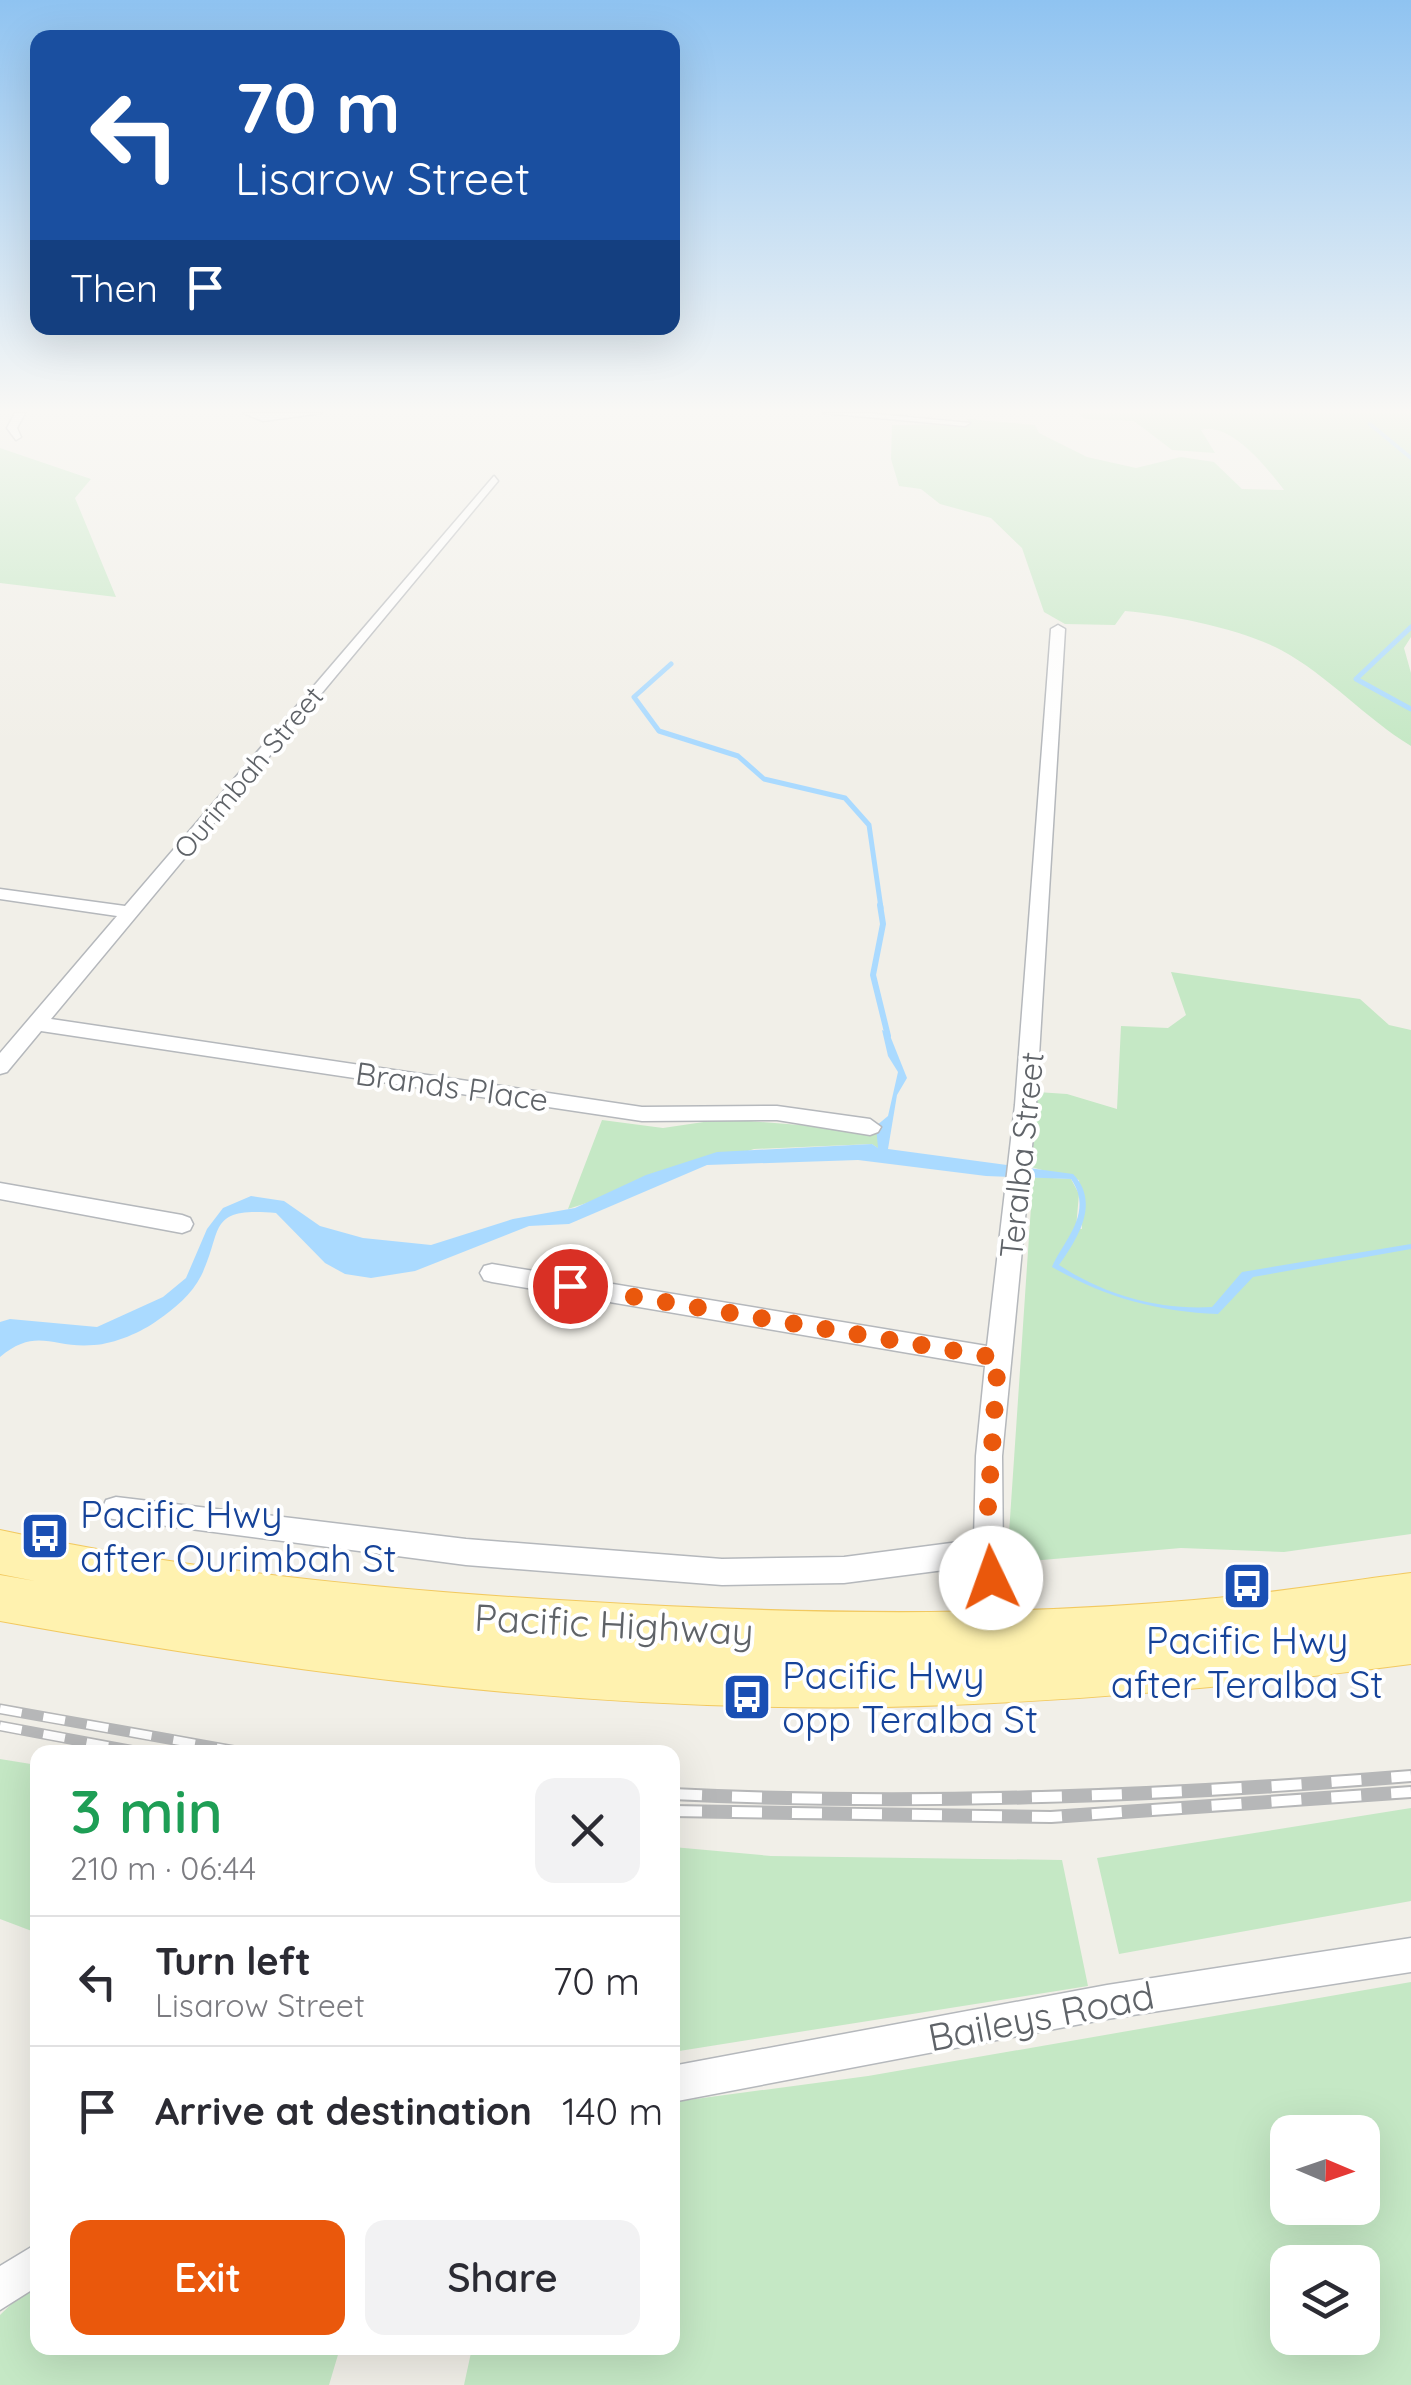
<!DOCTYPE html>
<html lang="en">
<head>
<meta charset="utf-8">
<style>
	body { margin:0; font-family:Quicksand,sans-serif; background:#f2f2f3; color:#2b2b33; height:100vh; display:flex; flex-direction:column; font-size:38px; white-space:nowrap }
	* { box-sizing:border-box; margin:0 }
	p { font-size:32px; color:#7c7c81 }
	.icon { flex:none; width:55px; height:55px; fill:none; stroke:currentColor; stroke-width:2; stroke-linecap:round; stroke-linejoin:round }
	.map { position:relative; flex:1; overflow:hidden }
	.panel { position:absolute; left:30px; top:1745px; width:650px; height:610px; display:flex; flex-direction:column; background:#fff; border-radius:20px; box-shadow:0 10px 40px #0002 }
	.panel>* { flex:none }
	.hud { position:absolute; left:30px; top:30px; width:650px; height:305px; border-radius:20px; box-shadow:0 10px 40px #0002; background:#1a4fa0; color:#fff; overflow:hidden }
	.needle { width:65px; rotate:92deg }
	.buttons { position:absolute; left:1270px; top:2115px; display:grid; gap:20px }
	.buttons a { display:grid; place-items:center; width:110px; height:110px; border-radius:20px; background:#fff; box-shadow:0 10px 40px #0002; font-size:50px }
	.pin { position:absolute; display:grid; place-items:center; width:85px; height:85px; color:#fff; margin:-42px; border:5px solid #fff; border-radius:50%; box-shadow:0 2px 10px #0007 }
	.me { position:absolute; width:110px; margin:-55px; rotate:357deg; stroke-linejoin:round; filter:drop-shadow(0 0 8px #0008) }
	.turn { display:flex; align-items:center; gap:35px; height:210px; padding:0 40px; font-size:45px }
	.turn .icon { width:130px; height:130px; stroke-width:2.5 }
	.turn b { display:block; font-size:70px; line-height:85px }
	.then { display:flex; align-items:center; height:95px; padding:0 40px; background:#0003; gap:20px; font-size:38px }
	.round { display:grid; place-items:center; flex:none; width:105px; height:105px; border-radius:20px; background:#f2f2f3 }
	.head { display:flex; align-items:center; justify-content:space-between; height:170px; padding:0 40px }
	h1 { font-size:60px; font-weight:600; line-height:75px; color:#1e9e55 }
	.button { display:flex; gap:20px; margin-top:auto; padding:20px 40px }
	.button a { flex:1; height:115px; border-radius:20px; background:#ea580c; color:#fff; font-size:40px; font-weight:600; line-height:115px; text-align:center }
	.button a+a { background:#f2f2f3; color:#2b2b33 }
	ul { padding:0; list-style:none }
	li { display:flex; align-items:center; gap:30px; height:130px; padding:0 40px; border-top:2px solid #e1e1e2 }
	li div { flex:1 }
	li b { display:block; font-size:38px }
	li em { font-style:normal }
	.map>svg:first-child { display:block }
</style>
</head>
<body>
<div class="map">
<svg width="1411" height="2385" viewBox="0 0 1411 2385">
	<rect width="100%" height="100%" fill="#f1efe8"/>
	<!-- green -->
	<path fill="#c5e8c5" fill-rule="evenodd" d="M 1078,413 L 1411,413 L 1411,637 L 1404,648 L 1411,673 L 1411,746 C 1365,718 1329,676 1281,650 C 1239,628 1171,615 1125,611 L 1115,625 L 1065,624 L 1044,612 L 1022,548 L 991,518 L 940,504 L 921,489 L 899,486 L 891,459 L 892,425 L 969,424 L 967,419 L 1035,425 L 1039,433 L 1087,457 L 1136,468 L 1181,457 L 1214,462 L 1242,489 L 1284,490 C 1268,469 1231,421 1201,430 L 1215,453 L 1172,450 L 1134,421 L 1085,419 Z
		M 0,448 L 91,479 L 75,498 L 116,597 L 0,583 Z
		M 1171,972 L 1360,999 L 1389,1025 L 1411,1030 L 1411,1534 L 1284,1552 L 1181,1548 L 1007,1563 L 1033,1177 L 1071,1179 L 1079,1194 L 1076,1228 L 1082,1229 L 1079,1180 L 1031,1167 L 1037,1092 L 1067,1094 L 1117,1109 L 1121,1026 L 1168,1028 L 1186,1015 Z
		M 724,1119 L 887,1132 L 882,1151 L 872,1144 L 754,1149 L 568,1209 L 602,1120 L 663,1128 Z
		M 0,1759 L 37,1765 L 37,1933 L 0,1919 Z
		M 1411,1808 L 1411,1901 L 1119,1954 L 1097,1858 Z
		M 673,1847 L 771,1856 L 1062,1860 L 1088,1986 L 673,2052 Z
		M 1411,1982 L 1411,2385 L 464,2385 L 472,2348 L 672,2348 L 673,2102 L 868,2076 ZM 1288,2132 L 1362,2132 L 1362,2208 L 1288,2208 ZM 1288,2262 L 1362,2262 L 1362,2338 L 1288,2338 Z
		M 37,2279 L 38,2348 L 340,2348 L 329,2385 L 0,2385 L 0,2315 Z"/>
	<!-- water -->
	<path fill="#aadaff" d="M 882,1030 L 889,1033 L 907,1078 L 897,1095 L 888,1149 L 1073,1174 C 1101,1203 1077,1239 1059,1265 C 1105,1295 1157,1310 1212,1307 L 1242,1272 L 1411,1244 L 1411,1249 L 1253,1277 L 1218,1314 C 1158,1312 1104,1297 1052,1267 C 1062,1242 1095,1213 1071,1179 L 986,1176 L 858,1160 L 707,1165 L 569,1224 L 529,1226 L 415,1271 L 371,1278 L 345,1274 L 325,1263 L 276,1213 C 205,1207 224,1230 201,1276 C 192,1294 174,1309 158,1320 C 142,1332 114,1344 94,1345 C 53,1349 37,1326 0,1357 L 0,1322 L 10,1319 L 97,1327 L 163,1297 L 186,1278 L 207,1229 L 223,1208 L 251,1196 L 284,1201 L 320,1226 L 363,1238 L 431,1245 L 513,1219 L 575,1208 L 646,1175 L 717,1152 L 872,1144 L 878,1148 L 876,1126 L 888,1116 L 898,1072 L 888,1056 Z"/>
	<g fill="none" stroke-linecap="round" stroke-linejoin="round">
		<!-- stream-far2 -->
		<path stroke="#aadaff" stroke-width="4" d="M 1370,424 L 1411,458"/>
		<!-- stream-far1 -->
		<path stroke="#aadaff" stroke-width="5" d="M 1411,627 L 1356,679 L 1411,709
			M 671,664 L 634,697 L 659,731 L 738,756 L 764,779 L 845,798 L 869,825 L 881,908"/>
		<!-- stream -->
		<path stroke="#aadaff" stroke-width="6" d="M 880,905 L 883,924 L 873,975 L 888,1036"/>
		<!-- minor casing -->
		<g stroke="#b5b8bc" stroke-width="3">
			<path id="minor" d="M 15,413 L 25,413 L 17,428 L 21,437 L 16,440 L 7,428 Z
				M 243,413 L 322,413 L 263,421 Z
				M 823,413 L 866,413 L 970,423 L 965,426 Z
				M 494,476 L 498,481 L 51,1019 L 642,1107 L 777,1106 L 870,1119 L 881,1127 L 878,1132 L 870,1135 L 777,1120 L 642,1121 L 41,1031 L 7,1072 L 0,1074 L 0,1053 L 117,916 L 0,899 L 0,889 L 125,906 Z
				M 1058,625 L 1065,629 L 1036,1105 L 1002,1456 L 1003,1561 L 1016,1640 L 1011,1650 L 1001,1654 L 991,1650 L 975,1566 L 844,1583 L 722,1585 L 466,1565 L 106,1518 L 102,1509 L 106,1500 L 116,1497 L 466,1539 L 722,1559 L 844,1557 L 974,1540 L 976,1456 L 985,1366 L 492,1282 L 484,1280 L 480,1273 L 484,1266 L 492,1264 L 987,1346 L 1015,1105 L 1051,629 Z
				M 0,1183 L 182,1215 L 190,1218 L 193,1224 L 190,1230 L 182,1233 L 0,1199 Z
				M 1411,1938 L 1411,1972 L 1107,2019 L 672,2102 L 672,2066 L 1107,1985 Z
				M 38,2243 L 38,2286 L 0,2310 L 0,2266 Z"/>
		</g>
		<!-- primary casing -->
		<g stroke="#f2c960" stroke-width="2">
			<path id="primary" d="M 0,1530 C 190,1571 382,1590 576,1601 C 781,1614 989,1618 1194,1600 C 1267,1594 1339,1582 1411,1573 L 1411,1664 C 1236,1687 1062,1703 885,1707 C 587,1712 292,1674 0,1621 L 0,1575 L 35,1581 L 0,1574 Z"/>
		</g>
		<!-- minor -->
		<use href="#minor" fill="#fff" fill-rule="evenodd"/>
		<!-- primary -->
		<use href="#primary" fill="#fff2af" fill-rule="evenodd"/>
		<!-- rail-far1 casing -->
		<g stroke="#b6b7b8" stroke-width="11">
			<path id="rail-far1" d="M 0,1709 L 242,1752
				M 0,1726 L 140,1752"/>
		</g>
		<!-- rail casing -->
		<g stroke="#b6b7b8" stroke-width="14">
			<path id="rail" d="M 672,1794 C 919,1806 1164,1796 1411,1776
				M 672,1811 L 1051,1817 L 1411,1792"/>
		</g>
		<!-- rail-far1 -->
		<use href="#rail-far1" stroke="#fff" stroke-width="8" stroke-dasharray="22" stroke-linecap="butt"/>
		<!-- rail -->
		<use href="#rail" stroke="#fff" stroke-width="10" stroke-dasharray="30" stroke-linecap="butt"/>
	</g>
	<!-- sky -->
	<linearGradient id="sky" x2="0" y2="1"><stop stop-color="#8fc3f1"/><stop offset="0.55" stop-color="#f9f8f5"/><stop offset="1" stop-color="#f9f8f5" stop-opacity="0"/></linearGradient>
	<rect width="1411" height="747" fill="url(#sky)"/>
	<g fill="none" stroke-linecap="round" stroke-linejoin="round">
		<!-- route -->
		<path stroke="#ea580c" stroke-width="18" stroke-dasharray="0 32.4" d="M 570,1286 L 998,1358 L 988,1507 L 991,1578"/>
	</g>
	<!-- icons -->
	<defs>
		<g id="bus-square" transform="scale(2.5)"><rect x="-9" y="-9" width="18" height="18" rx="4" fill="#1a4fb4" stroke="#fff"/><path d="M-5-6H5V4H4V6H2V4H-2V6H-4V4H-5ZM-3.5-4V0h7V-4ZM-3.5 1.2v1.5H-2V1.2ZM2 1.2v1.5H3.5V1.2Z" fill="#fff"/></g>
	</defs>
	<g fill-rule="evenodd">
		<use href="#bus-square" x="45" y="1536"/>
		<use href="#bus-square" x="1247" y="1586"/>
		<use href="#bus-square" x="747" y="1697"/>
	</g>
	<g text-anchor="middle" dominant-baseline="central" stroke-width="8" stroke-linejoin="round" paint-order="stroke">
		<!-- far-street labels -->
		<g font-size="28" fill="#5f6368" stroke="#fff">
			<text transform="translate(248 772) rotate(-50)">Ourimbah Street</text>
		</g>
		<!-- street labels -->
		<g font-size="32" fill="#5f6368" stroke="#fff">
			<text transform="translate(452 1086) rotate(8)">Brands Place</text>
			<text transform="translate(1021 1155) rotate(-84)">Teralba Street</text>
		</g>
		<!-- near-transit labels -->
		<g font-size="38" fill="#164399" stroke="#fff" text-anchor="start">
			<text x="80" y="1514">Pacific Hwy<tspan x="80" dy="44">after Ourimbah St</tspan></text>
			<text x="1247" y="1640" text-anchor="middle">Pacific Hwy<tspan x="1247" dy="44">after Teralba St</tspan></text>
			<text x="782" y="1675">Pacific Hwy<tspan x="782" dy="44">opp Teralba St</tspan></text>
		</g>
		<!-- near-street labels -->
		<g font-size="38" fill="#5f6368" stroke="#fff">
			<text transform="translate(614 1624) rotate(3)">Pacific Highway</text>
			<text transform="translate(1041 2016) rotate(-11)">Baileys Road</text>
		</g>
	</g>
</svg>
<div class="buttons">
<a><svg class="needle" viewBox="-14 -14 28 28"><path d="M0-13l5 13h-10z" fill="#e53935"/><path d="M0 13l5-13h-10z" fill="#7c7c81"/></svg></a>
<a><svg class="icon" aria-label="layers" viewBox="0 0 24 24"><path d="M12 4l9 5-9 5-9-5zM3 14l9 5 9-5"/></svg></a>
</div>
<div class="pin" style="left:570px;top:1286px;background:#d93025"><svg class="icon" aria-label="arrive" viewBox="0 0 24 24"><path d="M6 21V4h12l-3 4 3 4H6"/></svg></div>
<svg class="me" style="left:991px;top:1578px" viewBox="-20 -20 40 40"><circle r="19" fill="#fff"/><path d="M0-13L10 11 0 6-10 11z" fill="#ea580c"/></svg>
<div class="hud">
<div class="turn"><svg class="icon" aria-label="left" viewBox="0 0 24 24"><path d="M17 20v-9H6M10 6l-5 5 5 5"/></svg><div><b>70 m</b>Lisarow Street</div></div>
<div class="then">Then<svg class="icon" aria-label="arrive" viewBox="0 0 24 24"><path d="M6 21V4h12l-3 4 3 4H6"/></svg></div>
</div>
<section class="panel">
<div class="head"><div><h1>3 min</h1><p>210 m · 06:44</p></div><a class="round"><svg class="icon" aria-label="close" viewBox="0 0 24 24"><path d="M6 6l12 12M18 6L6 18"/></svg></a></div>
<ul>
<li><svg class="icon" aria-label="left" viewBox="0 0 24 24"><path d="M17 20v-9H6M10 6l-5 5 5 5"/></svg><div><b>Turn left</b><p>Lisarow Street</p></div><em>70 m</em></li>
<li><svg class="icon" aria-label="arrive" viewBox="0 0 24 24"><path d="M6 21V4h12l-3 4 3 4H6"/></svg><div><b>Arrive at destination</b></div><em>140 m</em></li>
</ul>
<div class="button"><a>Exit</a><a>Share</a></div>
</section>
</div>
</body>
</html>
